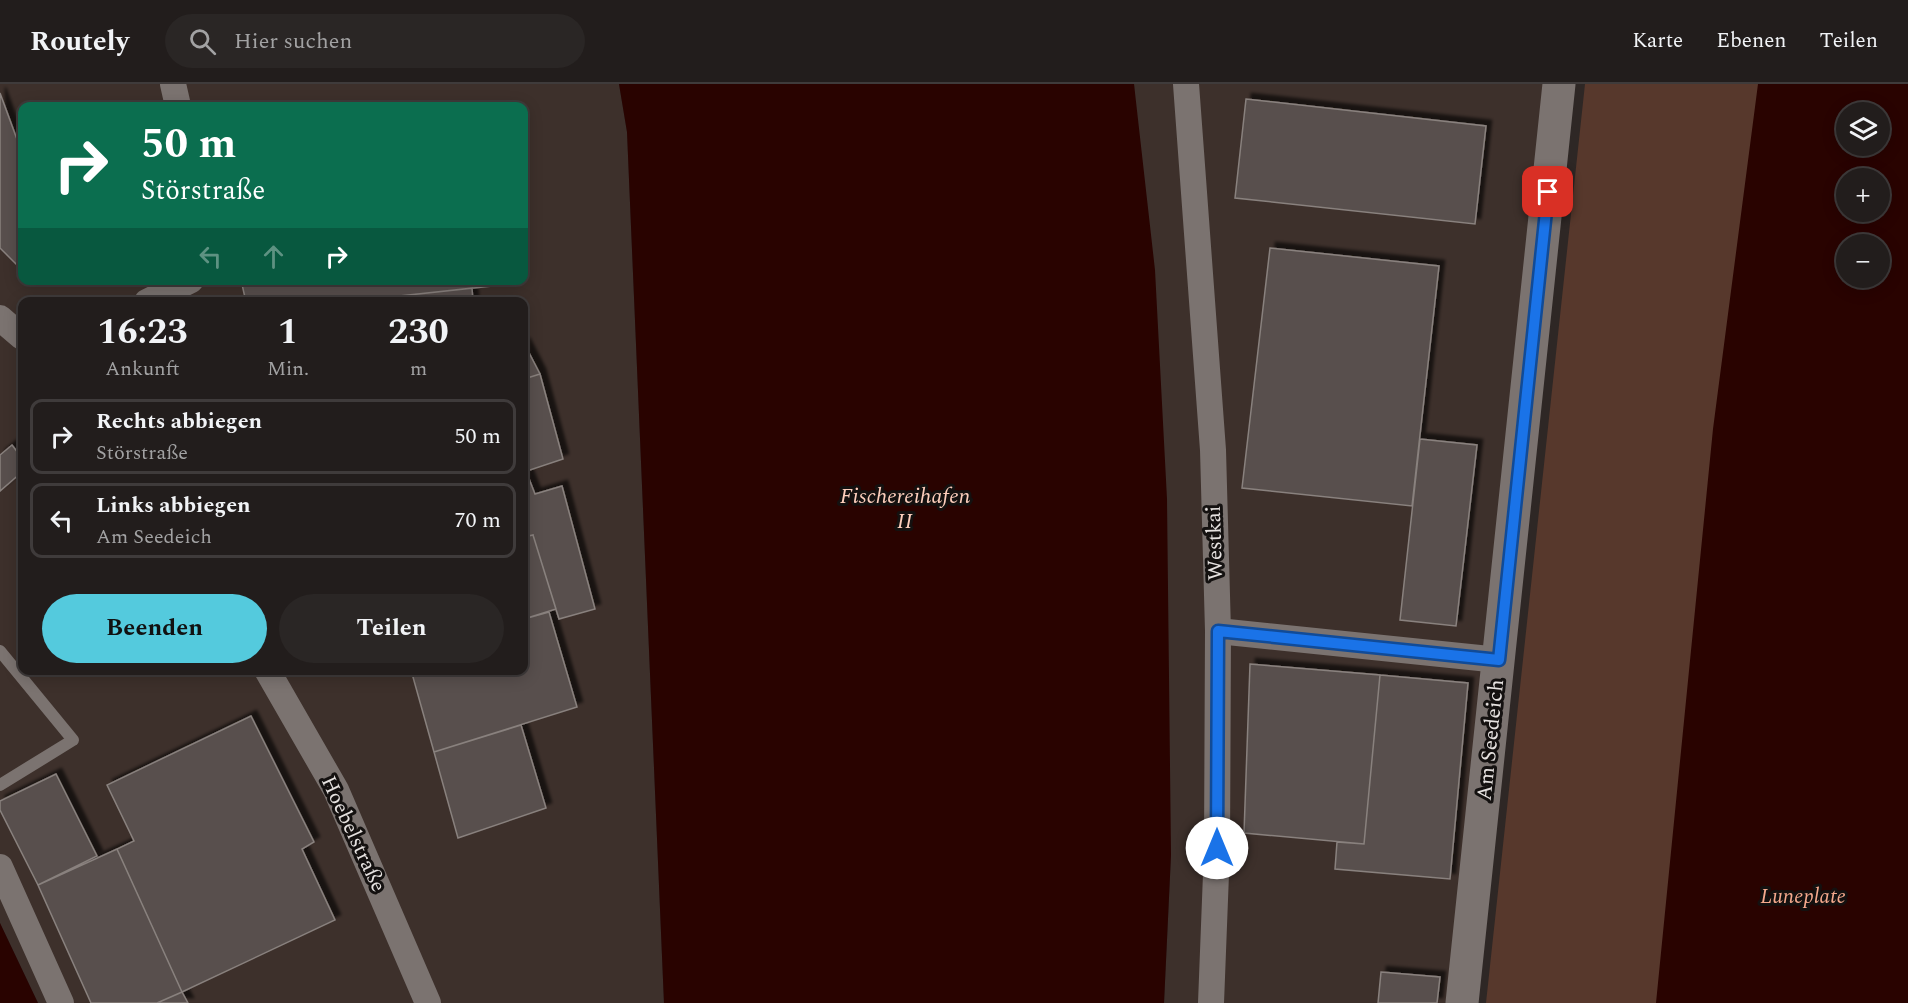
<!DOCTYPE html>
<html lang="de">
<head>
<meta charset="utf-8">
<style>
	body { margin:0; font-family:Spectral,serif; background:#2a2625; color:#f1f3f6; height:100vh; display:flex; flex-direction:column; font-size:22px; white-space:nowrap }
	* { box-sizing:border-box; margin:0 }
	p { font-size:20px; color:#a2a2a3 }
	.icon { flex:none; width:33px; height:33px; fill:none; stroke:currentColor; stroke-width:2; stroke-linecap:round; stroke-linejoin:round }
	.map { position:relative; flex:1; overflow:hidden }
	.panel { position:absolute; left:18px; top:213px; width:510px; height:378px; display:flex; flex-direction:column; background:#221d1c; border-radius:12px; box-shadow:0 3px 15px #0003,0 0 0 2px #3f3b3b }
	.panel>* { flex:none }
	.guide { position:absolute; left:18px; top:18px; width:510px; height:183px; border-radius:12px; box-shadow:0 3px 15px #0003,0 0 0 2px #3f3b3b; background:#0b6e4f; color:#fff; overflow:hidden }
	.controls { position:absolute; left:1836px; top:18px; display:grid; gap:12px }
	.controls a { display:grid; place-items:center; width:54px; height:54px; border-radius:50%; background:#221d1c; box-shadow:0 3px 15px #0003,0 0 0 2px #3f3b3b; font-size:30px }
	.pin { position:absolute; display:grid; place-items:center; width:51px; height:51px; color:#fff; margin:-26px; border-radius:12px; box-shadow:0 3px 9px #0006 }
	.me { position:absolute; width:66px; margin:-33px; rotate:0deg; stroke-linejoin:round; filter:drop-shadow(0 0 4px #0008) }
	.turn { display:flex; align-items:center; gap:21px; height:126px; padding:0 24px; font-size:27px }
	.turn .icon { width:78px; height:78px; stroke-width:2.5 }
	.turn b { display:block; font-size:42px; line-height:51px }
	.lanes { display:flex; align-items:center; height:57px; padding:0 24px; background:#0003; justify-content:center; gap:30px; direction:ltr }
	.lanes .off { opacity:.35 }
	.eta { display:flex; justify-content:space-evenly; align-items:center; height:102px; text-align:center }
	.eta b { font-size:36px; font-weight:700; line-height:42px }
	.cta { display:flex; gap:12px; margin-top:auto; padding:12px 24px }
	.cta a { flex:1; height:69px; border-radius:36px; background:#54cadd; color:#111; font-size:24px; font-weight:700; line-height:69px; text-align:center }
	.cta a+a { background:#2a2625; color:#f1f3f6 }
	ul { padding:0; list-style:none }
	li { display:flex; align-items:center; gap:18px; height:75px; margin:0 12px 9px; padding:0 12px; border:3px solid #3f3b3b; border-radius:12px }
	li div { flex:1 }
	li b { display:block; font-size:22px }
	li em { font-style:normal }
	header { display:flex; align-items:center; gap:36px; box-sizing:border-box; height:84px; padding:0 30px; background:#221d1c; border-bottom:2px solid #3f3b3b }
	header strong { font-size:28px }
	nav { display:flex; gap:33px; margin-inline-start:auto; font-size:21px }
	.search { width:420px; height:54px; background:#2a2625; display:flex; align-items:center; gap:15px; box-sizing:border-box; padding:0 21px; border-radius:33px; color:#a2a2a3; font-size:22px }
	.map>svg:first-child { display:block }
</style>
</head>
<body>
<header>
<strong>Routely</strong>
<div class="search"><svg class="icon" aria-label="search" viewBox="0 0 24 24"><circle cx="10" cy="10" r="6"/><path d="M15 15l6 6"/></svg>Hier suchen</div>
<nav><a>Karte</a><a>Ebenen</a><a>Teilen</a></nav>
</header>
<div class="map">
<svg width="1908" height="919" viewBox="0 0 1908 919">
	<defs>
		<filter id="shadow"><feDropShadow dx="5.5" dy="-5.5" stdDeviation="1.5" flood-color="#0009"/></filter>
	</defs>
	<rect width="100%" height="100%" fill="#2e2725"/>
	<!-- built -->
	<path fill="#3d302b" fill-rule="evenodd" d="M 0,0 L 619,0 L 627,48 L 664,919 L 38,919 L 0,839 ZM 22,22 L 524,22 L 524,196 L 22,196 ZM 22,218 L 524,218 L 524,586 L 22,586 Z
		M 1134,0 L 1547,0 L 1446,919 L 1164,919 L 1171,771 Z"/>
	<!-- green -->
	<path fill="#57382c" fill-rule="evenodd" d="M 1585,0 L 1908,0 L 1908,919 L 1486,919 ZM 1846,28 L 1880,28 L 1880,62 L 1846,62 ZM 1846,94 L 1880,94 L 1880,128 L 1846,128 ZM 1846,160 L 1880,160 L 1880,194 L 1846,194 Z"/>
	<!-- water -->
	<path fill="#290300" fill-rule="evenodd" d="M 619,0 L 1134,0 L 1155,186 L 1167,415 L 1171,771 L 1164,919 L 664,919 L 627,48 Z
		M 1758,0 L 1908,0 L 1908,919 L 1656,919 L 1713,345 ZM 1846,28 L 1880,28 L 1880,62 L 1846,62 ZM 1880,94 L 1880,128 L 1846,128 L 1846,94 ZM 1846,160 L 1880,160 L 1880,194 L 1846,194 Z
		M 0,839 L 38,919 L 0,919 Z"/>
	<!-- building -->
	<path fill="#58504d" stroke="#89817e" stroke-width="1.5" filter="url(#shadow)" d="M 0,9 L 22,69 L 22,186 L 0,164 Z
		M 1246,15 L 1486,42 L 1475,140 L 1235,114 Z
		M 1270,164 L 1439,182 L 1412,422 L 1242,404 Z
		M 241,196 L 520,196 L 520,199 L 344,218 L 246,218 Z
		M 472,204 L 473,218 L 344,218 Z
		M 524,259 L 540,290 L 524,295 Z
		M 540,290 L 563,375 L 524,388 L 524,295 Z
		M 1420,355 L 1477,361 L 1456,542 L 1400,536 Z
		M 12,361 L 22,374 L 22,388 L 0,407 L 0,371 Z
		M 526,387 L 535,410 L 562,402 L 595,525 L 559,535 L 533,451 L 524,453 L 524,388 Z
		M 533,451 L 556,525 L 524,535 L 524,453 Z
		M 549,528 L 577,623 L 434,668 L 411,586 L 524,586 L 524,535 Z
		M 1250,580 L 1380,591 L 1364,760 L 1244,749 Z
		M 1380,591 L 1468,599 L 1450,795 L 1335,785 L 1337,758 L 1364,760 Z
		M 251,632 L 314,758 L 302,765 L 335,836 L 182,908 L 117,765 L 134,757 L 107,701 Z
		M 521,641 L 546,724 L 458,754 L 434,668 Z
		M 56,690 L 97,772 L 38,801 L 0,726 L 0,717 Z
		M 117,765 L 182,908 L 157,919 L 91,919 L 38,801 Z
		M 1381,888 L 1440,893 L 1437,919 L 1378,919 Z
		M 182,908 L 188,919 L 157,919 Z"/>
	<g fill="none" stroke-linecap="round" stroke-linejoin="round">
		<!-- lane -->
		<path stroke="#7b7370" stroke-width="12" d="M 0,567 L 73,656 L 0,701"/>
		<!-- street -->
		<path stroke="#7b7370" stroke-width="26" d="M 173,0 L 178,22
			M 1186,0 L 1213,366 L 1218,547 L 1217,764 L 1211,919
			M 147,218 L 191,196
			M 0,234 L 22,253
			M 1218,547 L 1499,576
			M 267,586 L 336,706 L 428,919
			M 0,783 L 61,919"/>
		<!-- secondary -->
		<path stroke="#7b7370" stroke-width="33" d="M 1462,919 L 1559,0"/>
	</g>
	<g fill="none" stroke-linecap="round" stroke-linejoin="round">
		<!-- route casing -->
		<g stroke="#114b97" stroke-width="15">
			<path id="route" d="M 1217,764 L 1218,547 L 1499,576 L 1548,108"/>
		</g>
		<!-- route -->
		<use href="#route" stroke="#1a73e8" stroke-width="10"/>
	</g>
	<g text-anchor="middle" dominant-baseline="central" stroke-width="6" stroke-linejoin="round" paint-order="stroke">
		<!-- street labels -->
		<g font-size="21" fill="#e6e2e0" stroke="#141110">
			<text transform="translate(1215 459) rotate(-92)">Westkai</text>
			<text transform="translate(1491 656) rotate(-84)">Am Seedeich</text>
			<text transform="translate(353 750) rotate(65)">Hoebelstraße</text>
		</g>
		<!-- park labels -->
		<g font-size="21" font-style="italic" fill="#f5a98d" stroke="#141110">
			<text x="1803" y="813">Luneplate</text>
		</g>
		<!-- water labels -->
		<g font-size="22" font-style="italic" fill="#fdcebc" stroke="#141110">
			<text x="905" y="412">Fischereihafen<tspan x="905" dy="25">II</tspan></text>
		</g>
	</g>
</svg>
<div class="controls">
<a><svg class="icon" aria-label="layers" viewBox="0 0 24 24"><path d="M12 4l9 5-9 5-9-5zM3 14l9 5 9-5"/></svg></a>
<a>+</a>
<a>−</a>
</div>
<div class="pin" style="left:1548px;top:108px;background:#d93025"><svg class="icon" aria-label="arrive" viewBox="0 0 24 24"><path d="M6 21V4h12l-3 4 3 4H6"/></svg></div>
<svg class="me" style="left:1217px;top:764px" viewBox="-20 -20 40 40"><circle r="19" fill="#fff"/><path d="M0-13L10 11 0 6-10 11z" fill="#1a73e8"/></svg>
<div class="guide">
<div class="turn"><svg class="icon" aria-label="right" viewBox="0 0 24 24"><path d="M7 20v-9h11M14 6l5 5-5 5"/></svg><div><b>50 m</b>Störstraße</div></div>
<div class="lanes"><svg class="icon off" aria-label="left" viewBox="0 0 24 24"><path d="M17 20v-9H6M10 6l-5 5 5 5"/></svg><svg class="icon off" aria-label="ahead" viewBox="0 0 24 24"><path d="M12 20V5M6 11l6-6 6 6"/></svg><svg class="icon" aria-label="right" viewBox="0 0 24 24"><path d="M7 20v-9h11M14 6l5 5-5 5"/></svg></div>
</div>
<section class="panel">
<div class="eta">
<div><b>16:23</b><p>Ankunft</p></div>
<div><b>1</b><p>Min.</p></div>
<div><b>230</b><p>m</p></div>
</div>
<ul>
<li><svg class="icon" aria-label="right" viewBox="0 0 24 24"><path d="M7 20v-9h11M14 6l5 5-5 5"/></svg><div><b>Rechts abbiegen</b><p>Störstraße</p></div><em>50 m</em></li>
<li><svg class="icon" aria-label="left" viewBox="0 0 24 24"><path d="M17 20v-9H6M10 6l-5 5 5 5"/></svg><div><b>Links abbiegen</b><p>Am Seedeich</p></div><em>70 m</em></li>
</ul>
<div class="cta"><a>Beenden</a><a>Teilen</a></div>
</section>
</div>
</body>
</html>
